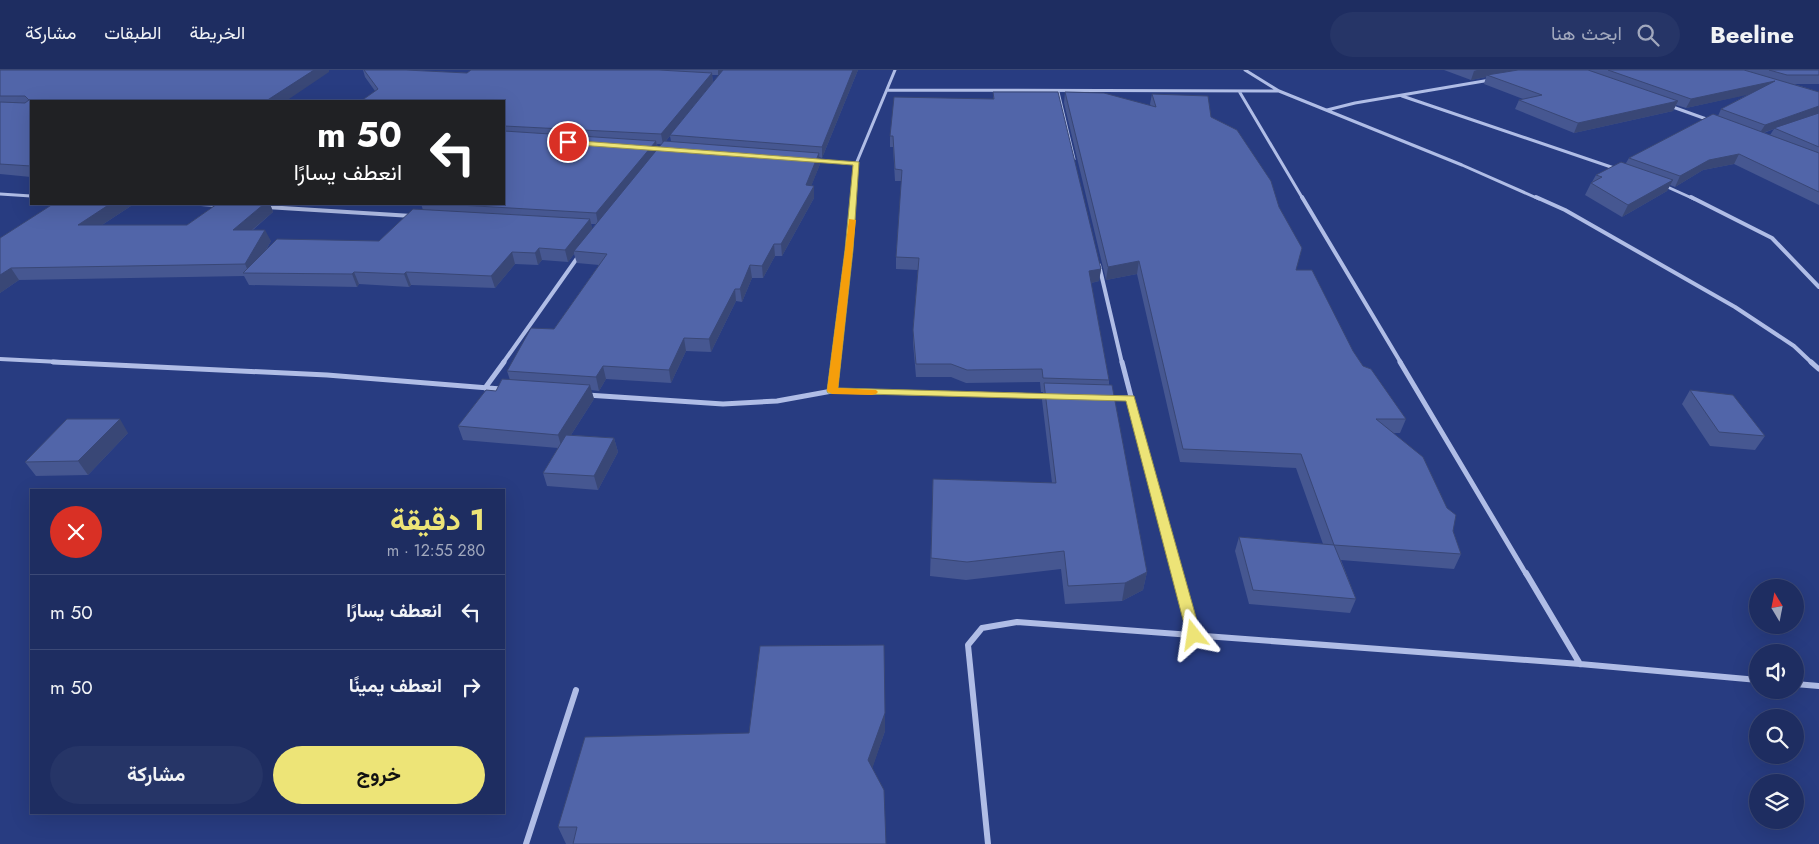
<!DOCTYPE html>
<html lang="ar">
<head>
<meta charset="utf-8">
<style>
	body { margin:0; font-family:Jost,Vazirmatn,sans-serif; background:#263567; color:#f1f3f6; direction:rtl; height:100vh; display:flex; flex-direction:column; font-size:19px; white-space:nowrap }
	* { box-sizing:border-box; margin:0 }
	p { font-size:16px; color:#a1a8bd }
	.icon { flex:none; width:28px; height:28px; fill:none; stroke:currentColor; stroke-width:2; stroke-linecap:round; stroke-linejoin:round }
	.map { position:relative; flex:1; overflow:hidden; direction:ltr }
	.details { position:absolute; left:30px; top:419px; width:475px; height:325px; display:flex; flex-direction:column; background:#1e2d61; border-radius:0px; box-shadow:0 5px 20px #0002,0 0 0 1px #3c4976; direction:rtl }
	.details>* { flex:none }
	.hud { position:absolute; left:30px; top:30px; width:475px; height:105px; border-radius:0px; box-shadow:0 5px 20px #0002,0 0 0 1px #3c4976; direction:rtl; background:#202124; color:#fff; overflow:hidden }
	.needle { width:32px; rotate:350deg }
	.buttons { position:absolute; left:1749px; top:509px; display:grid; gap:10px }
	.buttons a { display:grid; place-items:center; width:55px; height:55px; border-radius:50%; background:#1e2d61; box-shadow:0 5px 20px #0002,0 0 0 1px #3c4976; font-size:25px }
	.pin { position:absolute; display:grid; place-items:center; width:42px; height:42px; color:#fff; margin:-21px; border:2px solid #fff; border-radius:50%; box-shadow:0 1px 5px #0007 }
	.me { position:absolute; width:55px; margin:-28px; rotate:345deg; stroke-linejoin:round; filter:drop-shadow(0 0 4px #0008) }
	.turn { display:flex; align-items:center; gap:18px; height:105px; padding:0 20px; font-size:22px }
	.turn .icon { width:65px; height:65px; stroke-width:2.5 }
	.turn b { display:block; font-size:35px; line-height:42px }
	.round { display:grid; place-items:center; flex:none; width:52px; height:52px; border-radius:26px; background:#263567 }
	.head { display:flex; align-items:center; justify-content:space-between; height:85px; padding:0 20px }
	h1 { font-size:30px; font-weight:700; line-height:38px; color:#ede477 }
	.cta { display:flex; gap:10px; margin-top:auto; padding:10px 20px }
	.cta a { flex:1; height:58px; border-radius:30px; background:#ede477; color:#111; font-size:20px; font-weight:700; line-height:58px; text-align:center }
	.cta a+a { background:#263567; color:#f1f3f6 }
	ul { padding:0; list-style:none }
	li { display:flex; align-items:center; gap:15px; height:75px; padding:0 20px; border-top:1px solid #3c4976 }
	li div { flex:1 }
	li b { display:block; font-size:19px }
	li em { font-style:normal }
	header { display:flex; align-items:center; gap:30px; box-sizing:border-box; height:70px; padding:0 25px; background:#1e2d61; border-bottom:1px solid #3c4976 }
	header strong { font-size:24px }
	nav { display:flex; gap:28px; margin-inline-start:auto; font-size:18px }
	.search { width:350px; height:45px; background:#263567; display:flex; align-items:center; gap:12px; box-sizing:border-box; padding:0 18px; border-radius:28px; color:#a1a8bd; font-size:19px }
	.map>svg:first-child { display:block }
</style>
</head>
<body>
<header>
<strong>Beeline</strong>
<div class="search"><svg class="icon" aria-label="search" viewBox="0 0 24 24"><circle cx="10" cy="10" r="6"/><path d="M15 15l6 6"/></svg>ابحث هنا</div>
<nav><a>الخريطة</a><a>الطبقات</a><a>مشاركة</a></nav>
</header>
<div class="map">
<svg width="1819" height="774" viewBox="0 0 1819 774">
	<rect width="100%" height="100%" fill="#283c81"/>
	<g fill="none" stroke-linecap="round" stroke-linejoin="round">
		<!-- minor-far3 -->
		<path stroke="#b0bde6" stroke-width="3" d="M 1245,0 L 1279,21 L 1462,95 L 1539,129
			M 887,20 L 1279,21
			M 1239,21 L 1303,129
			M 1058,22 L 1074,89
			M 1402,26 L 1617,99
			M 1670,36 L 1709,50
			M 1327,40 L 1355,33 L 1490,10
			M 815,90 L 856,94
			M 1663,115 L 1694,129
			M 0,124 L 31,126
			M 853,129 L 856,94 L 895,0"/>
		<!-- minor-far2 -->
		<path stroke="#b0bde6" stroke-width="4" d="M 1302,127 L 1401,293
			M 1536,127 L 1565,140 L 1735,237 L 1794,276 L 1812,293
			M 1691,127 L 1772,168 L 1819,217
			M 201,134 L 220,135
			M 266,137 L 412,146
			M 1099,195 L 1122,293
			M 0,289 L 79,293
			M 503,293 L 580,184
			M 835,293 L 853,127"/>
		<!-- minor-far1 -->
		<path stroke="#b0bde6" stroke-width="5" d="M 53,292 L 327,305 L 501,319
			M 1122,292 L 1177,504
			M 1400,292 L 1526,504
			M 1811,292 L 1819,299
			M 485,318 L 504,292
			M 832,321 L 836,292
			M 587,325 L 723,334 L 777,331 L 832,321 L 1050,326
			M 1108,328 L 1130,328"/>
		<!-- minor -->
		<path stroke="#b0bde6" stroke-width="6" d="M 1177,503 L 1194,565
			M 1526,503 L 1580,594
			M 1795,614 L 1819,616
			M 526,774 L 576,620
			M 988,774 L 968,575 L 982,558 L 1017,552 L 1580,594 L 1758,610"/>
	</g>
	<!-- wall -->
	<path fill="#465791" fill-rule="evenodd" d="M 0,0 L 329,2 L 31,31 L 31,107 L 0,104 Z
		M 363,0 L 406,0 L 467,3 L 471,0 L 723,0 L 718,5 L 712,5 L 713,12 L 858,0 L 822,88 L 819,87 L 820,94 L 811,116 L 814,116 L 814,128 L 782,186 L 775,186 L 763,208 L 752,208 L 742,232 L 736,231 L 711,282 L 686,281 L 671,313 L 606,309 L 599,321 L 591,320 L 594,329 L 571,365 L 614,368 L 618,382 L 598,420 L 547,416 L 543,403 L 558,378 L 463,370 L 458,356 L 496,321 L 510,310 L 507,301 L 554,259 L 599,195 L 577,193 L 574,184 L 568,192 L 542,190 L 538,195 L 515,194 L 495,218 L 411,215 L 409,217 L 359,214 L 357,217 L 249,215 L 244,206 L 19,210 L 0,223 L 0,168 L 134,134 L 102,155 L 187,155 L 217,134 L 283,134 L 282,135 L 270,134 L 273,142 L 253,160 L 271,171 L 266,180 L 379,171 L 423,140 L 421,134 L 504,134 L 504,31 L 375,21 L 365,7 ZM 670,66 L 671,71 L 666,71 ZM 657,74 L 661,74 L 658,79 ZM 591,154 L 596,154 L 592,159 Z
		M 1444,0 L 1819,0 L 1819,14 L 1794,14 L 1819,22 L 1819,135 L 1734,94 L 1703,100 L 1675,117 L 1670,115 L 1667,121 L 1622,147 L 1585,125 L 1591,113 L 1592,112 L 1596,105 L 1626,93 L 1629,88 L 1718,46 L 1721,39 L 1749,24 L 1686,38 L 1676,35 L 1673,41 L 1574,63 L 1515,39 L 1519,30 L 1523,29 L 1484,14 L 1486,7 L 1471,10 ZM 1774,59 L 1770,65 L 1764,63 Z
		M 993,22 L 1101,199 L 1099,211 L 1091,213 L 1109,310 L 1109,315 L 1147,502 L 1143,520 L 1122,531 L 1065,534 L 1061,499 L 966,510 L 930,506 L 933,409 L 1052,413 L 1042,330 L 1043,322 L 1041,322 L 1040,312 L 966,313 L 951,307 L 916,307 L 913,273 L 913,260 L 918,200 L 896,199 L 896,187 L 902,111 L 895,111 L 893,77 L 890,77 L 890,66 L 993,29 Z
		M 1065,22 L 1151,36 L 1150,34 L 1152,24 L 1211,47 L 1296,200 L 1363,296 L 1406,349 L 1400,363 L 1393,363 L 1453,461 L 1461,484 L 1454,499 L 1341,490 L 1356,529 L 1350,543 L 1249,534 L 1235,481 L 1239,467 L 1323,474 L 1296,398 L 1180,392 L 1137,204 L 1106,210 L 1064,33 Z
		M 1690,320 L 1765,366 L 1755,380 L 1710,376 L 1682,334 Z
		M 128,363 L 88,405 L 36,406 L 25,392 Z
		M 885,661 L 872,698 L 886,774 L 566,774 L 558,757 Z"/>
	<!-- shaded-wall -->
	<path fill="#394776" d="M 314,0 L 329,0 L 329,2 L 286,31 L 266,31 Z
		M 718,0 L 723,0 L 718,5 Z
		M 853,0 L 858,0 L 822,88 L 822,77 Z
		M 1477,0 L 1530,0 L 1487,5 L 1486,7 L 1471,10 L 1474,1 Z
		M 712,3 L 713,12 L 670,65 L 670,66 L 663,74 L 661,64 Z
		M 1775,11 L 1770,20 L 1686,38 L 1691,29 Z
		M 1678,31 L 1673,41 L 1574,63 L 1578,53 Z
		M 1819,36 L 1819,42 L 1818,44 L 1759,64 L 1765,55 Z
		M 656,71 L 658,81 L 598,154 L 596,143 Z
		M 819,83 L 820,94 L 807,127 L 806,115 Z
		M 1739,84 L 1734,94 L 1703,100 L 1675,117 L 1680,106 L 1709,90 Z
		M 1673,110 L 1667,121 L 1622,147 L 1628,135 Z
		M 814,116 L 814,128 L 782,186 L 781,174 Z
		M 110,134 L 134,134 L 85,166 L 78,155 Z
		M 264,134 L 270,134 L 273,142 L 239,171 L 233,160 Z
		M 590,149 L 593,161 L 574,181 L 574,184 L 568,192 L 565,180 Z
		M 265,160 L 271,171 L 252,203 L 249,203 L 245,194 Z
		M 774,174 L 775,186 L 763,208 L 762,196 Z
		M 539,178 L 542,190 L 538,195 L 535,183 Z
		M 512,182 L 515,194 L 495,218 L 491,206 Z
		M 1139,191 L 1137,204 L 1106,210 L 1108,197 Z
		M 750,195 L 752,208 L 742,232 L 740,219 Z
		M 11,198 L 19,210 L 0,223 L 0,205 Z
		M 1101,199 L 1099,211 L 1087,214 L 1089,201 Z
		M 354,202 L 359,214 L 357,217 L 352,204 Z
		M 406,202 L 411,215 L 409,217 L 404,204 Z
		M 735,219 L 736,231 L 711,282 L 709,269 Z
		M 684,268 L 686,281 L 671,313 L 669,300 Z
		M 603,296 L 606,309 L 599,321 L 596,307 Z
		M 590,315 L 594,329 L 562,379 L 558,365 Z
		M 120,349 L 128,363 L 88,405 L 78,391 Z
		M 614,368 L 618,382 L 598,420 L 594,406 Z
		M 1147,502 L 1143,520 L 1122,531 L 1125,513 Z
		M 885,593 L 885,661 L 869,708 L 868,690 Z"/>
	<!-- building -->
	<path fill="#5165a9" stroke="#394776" d="M 0,0 L 314,0 L 266,31 L 31,31 L 31,96 L 0,94 L 0,32 L 25,33 L 29,30 L 25,26 L 0,26 Z
		M 364,0 L 406,0 L 467,3 L 471,0 L 659,0 L 712,3 L 661,64 L 504,56 L 504,31 L 361,31 L 378,19 Z
		M 723,0 L 853,0 L 822,77 L 670,65 Z
		M 1518,0 L 1588,0 L 1678,31 L 1578,53 L 1519,30 L 1542,25 L 1487,5 Z
		M 1608,0 L 1744,0 L 1819,22 L 1819,36 L 1765,55 L 1721,39 L 1775,11 L 1691,29 Z
		M 1769,0 L 1819,0 L 1819,5 L 1787,5 Z
		M 993,22 L 1058,22 L 1101,199 L 1089,201 L 1109,310 L 1043,308 L 1042,299 L 967,300 L 951,294 L 916,294 L 913,260 L 919,188 L 896,187 L 902,100 L 895,99 L 893,66 L 890,66 L 894,27 L 994,29 Z
		M 1065,22 L 1104,23 L 1156,37 L 1152,24 L 1208,26 L 1211,47 L 1237,60 L 1271,111 L 1279,137 L 1302,178 L 1296,200 L 1312,200 L 1353,281 L 1363,296 L 1371,299 L 1406,349 L 1376,349 L 1423,387 L 1447,438 L 1456,445 L 1453,461 L 1461,484 L 1334,475 L 1356,529 L 1253,520 L 1239,467 L 1334,475 L 1301,384 L 1183,379 L 1139,191 L 1108,197 Z
		M 1819,43 L 1819,77 L 1774,58 Z
		M 1713,44 L 1819,83 L 1819,122 L 1739,84 L 1709,90 L 1680,106 L 1629,88 Z
		M 504,61 L 656,71 L 596,143 L 442,134 L 504,134 Z
		M 664,71 L 819,83 L 806,115 L 814,116 L 781,174 L 774,174 L 762,196 L 750,195 L 740,219 L 735,219 L 709,269 L 684,268 L 669,300 L 603,296 L 596,307 L 507,301 L 531,258 L 554,259 L 607,184 L 574,181 Z
		M 1621,92 L 1673,110 L 1628,135 L 1591,113 L 1602,107 L 1596,105 Z
		M 53,134 L 110,134 L 78,155 L 187,155 L 217,134 L 264,134 L 233,160 L 265,160 L 245,194 L 11,198 L 0,205 L 0,168 Z
		M 413,139 L 590,149 L 565,180 L 539,178 L 535,183 L 512,182 L 491,206 L 406,202 L 404,204 L 354,202 L 352,204 L 243,203 L 277,169 L 379,171 Z
		M 502,309 L 590,315 L 558,365 L 458,356 L 486,320 L 496,321 Z
		M 1044,313 L 1112,315 L 1147,502 L 1125,513 L 1068,516 L 1064,481 L 967,492 L 931,488 L 933,409 L 1056,413 Z
		M 1690,320 L 1733,325 L 1765,366 L 1719,362 Z
		M 67,349 L 120,349 L 78,391 L 25,392 Z
		M 566,365 L 614,368 L 594,406 L 543,403 Z
		M 884,575 L 885,643 L 868,690 L 884,720 L 886,774 L 573,774 L 577,757 L 558,757 L 585,667 L 749,663 L 760,576 Z"/>
	<!-- route -->
	<path fill="#ede477" stroke="#9a944d" d="M 568,70 L 859,92 L 853,180 L 838,318 L 1134,326 L 1201,565 L 1199,568 L 1194,570 L 1189,568 L 1187,565 L 1126,331 L 828,323 L 827,321 L 845,180 L 853,95 L 565,74 L 564,72 Z"/>
	<!-- slow -->
	<path fill="#f59e0b" d="M 849,149 L 856,150 L 838,318 L 876,320 L 878,322 L 876,324 L 872,325 L 832,324 L 827,321 Z"/>
</svg>
<div class="buttons">
<a><svg class="needle" viewBox="-14 -14 28 28"><path d="M0-13l5 13h-10z" fill="#e53935"/><path d="M0 13l5-13h-10z" fill="#a1a8bd"/></svg></a>
<a><svg class="icon" aria-label="sound" viewBox="0 0 24 24"><path d="M4 9h4l5-4v14l-5-4H4zM17 9q2 3 0 6"/></svg></a>
<a><svg class="icon" aria-label="search" viewBox="0 0 24 24"><circle cx="10" cy="10" r="6"/><path d="M15 15l6 6"/></svg></a>
<a><svg class="icon" aria-label="layers" viewBox="0 0 24 24"><path d="M12 4l9 5-9 5-9-5zM3 14l9 5 9-5"/></svg></a>
</div>
<div class="pin" style="left:568px;top:72px;background:#d93025"><svg class="icon" aria-label="arrive" viewBox="0 0 24 24"><path d="M6 21V4h12l-3 4 3 4H6"/></svg></div>
<svg class="me" style="left:1194px;top:565px" viewBox="-20 -20 40 40"><path d="M0-17L14 15 0 8-14 15z" fill="#ede477" stroke="#fff" stroke-width="4"/></svg>
<div class="hud">
<div class="turn"><svg class="icon" aria-label="left" viewBox="0 0 24 24"><path d="M17 20v-9H6M10 6l-5 5 5 5"/></svg><div><b>50 m</b>انعطف يسارًا</div></div>
</div>
<section class="details">
<div class="head"><div><h1>1 دقيقة</h1><p>280 m · 12:55</p></div><a class="round" style="background:#d93025;color:#fff"><svg class="icon" aria-label="close" viewBox="0 0 24 24"><path d="M6 6l12 12M18 6L6 18"/></svg></a></div>
<ul>
<li><svg class="icon" aria-label="left" viewBox="0 0 24 24"><path d="M17 20v-9H6M10 6l-5 5 5 5"/></svg><div><b>انعطف يسارًا</b></div><em>50 m</em></li>
<li><svg class="icon" aria-label="right" viewBox="0 0 24 24"><path d="M7 20v-9h11M14 6l5 5-5 5"/></svg><div><b>انعطف يمينًا</b></div><em>50 m</em></li>
</ul>
<div class="cta"><a>خروج</a><a>مشاركة</a></div>
</section>
</div>
</body>
</html>
